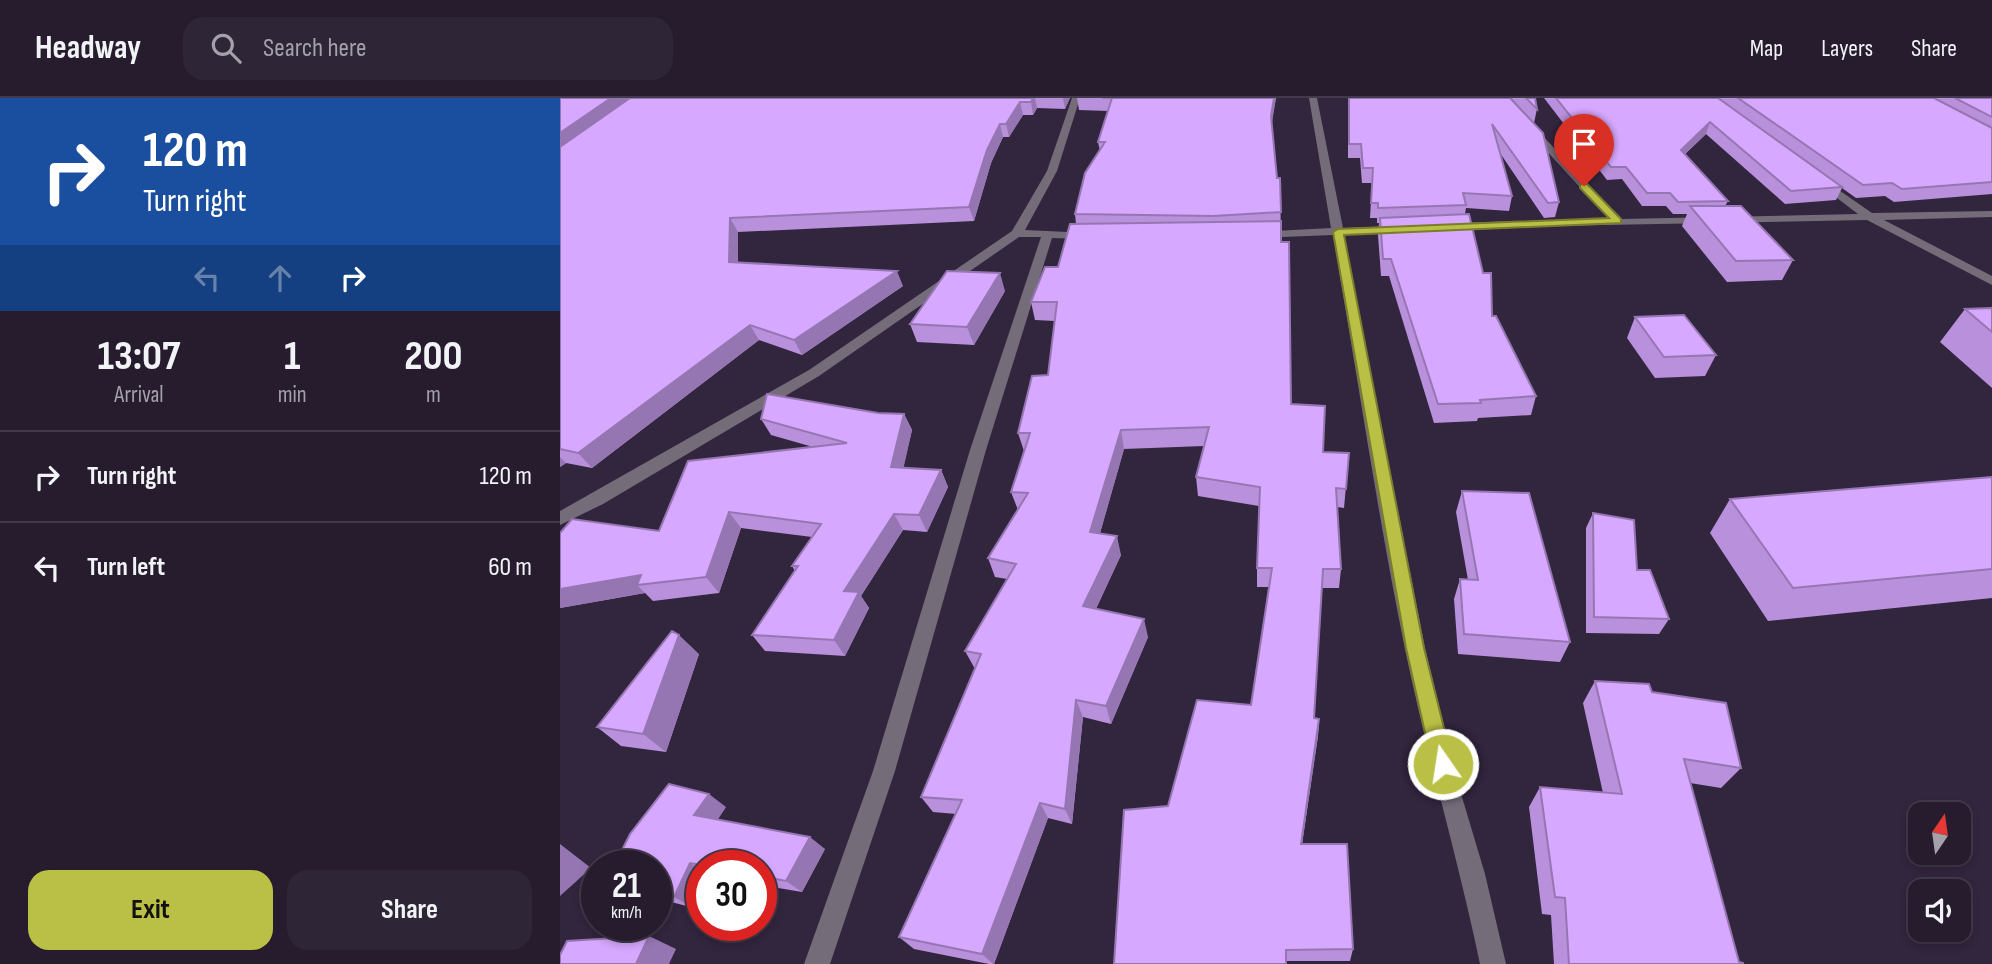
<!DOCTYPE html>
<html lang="en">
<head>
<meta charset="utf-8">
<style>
	body { margin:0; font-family:"Sofia Sans Condensed",sans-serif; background:#2e2536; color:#f1f3f6; height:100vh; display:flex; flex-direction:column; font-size:26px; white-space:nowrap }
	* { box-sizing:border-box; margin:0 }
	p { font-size:23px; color:#a4a1aa }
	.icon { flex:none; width:38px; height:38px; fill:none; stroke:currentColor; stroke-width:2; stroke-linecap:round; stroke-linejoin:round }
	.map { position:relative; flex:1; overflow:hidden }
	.drawer { display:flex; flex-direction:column; background:#261c2e; width:560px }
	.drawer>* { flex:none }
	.banner { background:#1a4fa0; color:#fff; overflow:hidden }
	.needle { width:46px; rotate:13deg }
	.tools { position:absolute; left:1348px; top:704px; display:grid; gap:14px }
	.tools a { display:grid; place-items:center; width:63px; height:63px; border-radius:14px; background:#261c2e; box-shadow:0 4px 10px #0003,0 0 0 2px #423a4a; font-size:35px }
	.speed { position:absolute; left:21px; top:752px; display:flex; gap:14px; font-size:35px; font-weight:700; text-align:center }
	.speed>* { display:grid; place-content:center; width:91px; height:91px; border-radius:50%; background:#261c2e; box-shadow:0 4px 10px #0003,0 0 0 2px #423a4a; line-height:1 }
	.speed small { font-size:18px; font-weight:400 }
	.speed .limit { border:10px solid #d22; background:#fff; color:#111 }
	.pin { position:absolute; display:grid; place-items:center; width:60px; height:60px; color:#fff; margin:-72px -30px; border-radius:50% 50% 50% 0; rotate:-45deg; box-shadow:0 0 7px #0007 }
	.pin .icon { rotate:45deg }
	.me { position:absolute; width:77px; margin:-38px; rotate:347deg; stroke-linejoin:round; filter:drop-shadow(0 0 5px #0008) }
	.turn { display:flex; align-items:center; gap:24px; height:147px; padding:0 28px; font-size:32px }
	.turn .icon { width:91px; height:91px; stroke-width:2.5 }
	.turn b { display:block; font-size:49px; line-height:60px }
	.lanes { display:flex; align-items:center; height:66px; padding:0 28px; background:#0003; justify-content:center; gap:35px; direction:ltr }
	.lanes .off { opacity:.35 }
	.eta { display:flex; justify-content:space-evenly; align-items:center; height:119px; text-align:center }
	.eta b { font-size:42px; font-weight:700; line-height:49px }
	.button { display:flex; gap:14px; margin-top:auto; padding:14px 28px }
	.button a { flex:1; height:80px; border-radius:21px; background:#bac045; color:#111; font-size:28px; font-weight:700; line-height:80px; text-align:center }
	.button a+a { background:#2e2536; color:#f1f3f6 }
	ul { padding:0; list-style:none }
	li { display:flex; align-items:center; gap:21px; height:91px; padding:0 28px; border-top:2px solid #423a4a }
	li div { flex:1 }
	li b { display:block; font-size:26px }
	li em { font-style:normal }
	header { display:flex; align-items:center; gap:42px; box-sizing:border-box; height:98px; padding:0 35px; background:#261c2e; border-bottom:2px solid #423a4a }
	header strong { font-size:33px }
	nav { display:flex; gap:38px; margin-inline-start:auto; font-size:24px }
	.search { width:490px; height:63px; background:#2e2536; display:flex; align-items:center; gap:18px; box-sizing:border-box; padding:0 24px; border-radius:21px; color:#a4a1aa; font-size:26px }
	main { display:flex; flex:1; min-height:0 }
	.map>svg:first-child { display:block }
</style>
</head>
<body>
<header>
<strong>Headway</strong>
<div class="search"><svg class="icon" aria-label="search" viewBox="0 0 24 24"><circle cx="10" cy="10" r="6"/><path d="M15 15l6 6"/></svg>Search here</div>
<nav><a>Map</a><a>Layers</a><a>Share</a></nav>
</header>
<main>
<section class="drawer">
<div class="banner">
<div class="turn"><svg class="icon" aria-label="right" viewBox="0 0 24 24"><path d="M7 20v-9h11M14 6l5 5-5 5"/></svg><div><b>120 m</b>Turn right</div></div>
<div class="lanes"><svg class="icon off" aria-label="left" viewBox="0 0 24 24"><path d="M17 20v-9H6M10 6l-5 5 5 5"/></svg><svg class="icon off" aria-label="ahead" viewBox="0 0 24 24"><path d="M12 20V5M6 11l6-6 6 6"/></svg><svg class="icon" aria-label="right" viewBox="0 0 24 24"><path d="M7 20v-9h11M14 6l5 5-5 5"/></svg></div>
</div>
<div class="eta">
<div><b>13:07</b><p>Arrival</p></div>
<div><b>1</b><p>min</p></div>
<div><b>200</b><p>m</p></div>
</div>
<ul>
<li><svg class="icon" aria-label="right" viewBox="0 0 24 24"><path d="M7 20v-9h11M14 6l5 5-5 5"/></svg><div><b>Turn right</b></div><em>120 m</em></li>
<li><svg class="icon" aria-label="left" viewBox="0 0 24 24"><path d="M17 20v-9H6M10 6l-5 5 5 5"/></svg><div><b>Turn left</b></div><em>60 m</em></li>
</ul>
<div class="button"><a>Exit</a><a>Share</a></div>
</section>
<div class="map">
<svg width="1432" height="866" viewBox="0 0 1432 866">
	<rect width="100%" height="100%" fill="#32253e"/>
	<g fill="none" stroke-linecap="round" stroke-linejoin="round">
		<!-- minor -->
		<path fill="#746c79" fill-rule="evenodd" d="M 512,0 L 520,0 L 497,73 L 465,132 L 529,135 L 535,138 L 529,141 L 492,140 L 426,352 L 335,673 L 270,866 L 244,866 L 313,673 L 410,352 L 481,139 L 459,139 L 259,278 L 43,406 L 0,427 L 0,413 L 249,272 L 452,133 L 487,73 Z
			M 749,0 L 757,0 L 783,130 L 841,128 L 847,131 L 841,134 L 784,137 L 865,550 L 899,689 L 925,776 L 946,866 L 920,866 C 898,760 867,657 845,551 C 817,414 797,275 773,137 L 697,140 L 691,137 L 697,134 L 771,130 Z
			M 938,0 L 947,0 L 1061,121 L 1298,116 L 1256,84 L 1256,80 L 1260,79 L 1312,115 L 1432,113 L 1432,119 L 1324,122 L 1432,178 L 1432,187 L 1307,122 L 886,130 L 884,128 L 890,125 L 1049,121 Z"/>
	</g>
	<!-- wall -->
	<path fill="#b990db" d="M 0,0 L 510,0 L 505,11 L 477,10 L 473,17 L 463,17 L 449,39 L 443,39 L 431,65 L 414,123 L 178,134 L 178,165 L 343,188 L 242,257 L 199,242 L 32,370 L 6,365 L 0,369 Z
		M 517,0 L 716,0 L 711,26 L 717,80 L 720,80 L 721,144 L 731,306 L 763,354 L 789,355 L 784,410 L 777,409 L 781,471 L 779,490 L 762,490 L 754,620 L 759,621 L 758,638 L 742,746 L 793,851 L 790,863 L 726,863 L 608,708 L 691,607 L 709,489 L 697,489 L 697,470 L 699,408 L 638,398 L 636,379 L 644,348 L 564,351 L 540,435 L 561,457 L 536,511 L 588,539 L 551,626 L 523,619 L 512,726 L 488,720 L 434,866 L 429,866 L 354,851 L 339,839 L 396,716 L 373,714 L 361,699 L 415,571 L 405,553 L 447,481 L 435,479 L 428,460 L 458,412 L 451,394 L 464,353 L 458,335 L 488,277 L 495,223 L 475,222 L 471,204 L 498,169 L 516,126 L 515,116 L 540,53 L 538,44 L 548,13 L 519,12 Z
		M 788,0 L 950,0 L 999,104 L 995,119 L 984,120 L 940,55 L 952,98 L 949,113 L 906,110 L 905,116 L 932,218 L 976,298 L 971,317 L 918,320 L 917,323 L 874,325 L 829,178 L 821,178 L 818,137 L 819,125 L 817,125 L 817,120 L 810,120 L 812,85 L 802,85 L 800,60 L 788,60 Z
		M 951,0 L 975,0 L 977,11 L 974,25 Z
		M 984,0 L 1432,0 L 1432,96 L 1334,104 L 1325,98 L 1296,100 L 1282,90 L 1276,102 L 1225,106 L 1146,36 L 1125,56 L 1168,103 L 1165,108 L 1233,162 L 1222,182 L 1167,184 L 1122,128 L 1127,116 L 1113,116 L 1106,108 L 1082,108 L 1062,81 L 1047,82 Z
		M 445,193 L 414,247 L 357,244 L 350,226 Z
		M 1432,210 L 1432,290 L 1380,244 L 1405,211 Z
		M 1075,219 L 1156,257 L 1145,278 L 1095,280 L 1067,240 Z
		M 318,315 L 344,316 L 352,332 L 343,370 L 381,372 L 388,389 L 367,434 L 343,432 L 301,498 L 309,510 L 285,558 L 205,553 L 192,537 L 235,473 L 232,468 L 252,439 L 181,430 L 159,495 L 93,503 L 85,495 L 0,510 L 99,433 L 253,349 L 211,337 L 201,321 Z
		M 1432,379 L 1432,500 L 1208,523 L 1150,435 L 1170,401 Z
		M 902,393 L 1010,544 L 1000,564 L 898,556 L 894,501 L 900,481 L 908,482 L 896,414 Z
		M 1033,415 L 1077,472 L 1109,521 L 1099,536 L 1026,535 L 1026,430 Z
		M 139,556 L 106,654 L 61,648 L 37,629 Z
		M 1035,583 L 1092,594 L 1181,670 L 1161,690 L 1130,685 L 1179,864 L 1183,866 L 994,866 L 991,817 L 982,816 L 969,709 L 980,689 L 1043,695 L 1023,605 Z
		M 166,709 L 158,721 L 265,751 L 242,794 L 201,787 L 201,768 L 142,768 L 142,792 L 134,810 L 96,800 L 96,768 Z"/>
	<!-- shaded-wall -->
	<path fill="#9676b2" d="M 51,0 L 76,0 L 0,55 L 0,35 Z
		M 473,0 L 475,0 L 477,10 L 473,17 L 471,4 Z
		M 503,0 L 510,0 L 505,11 Z
		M 714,0 L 716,0 L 711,31 L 711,18 Z
		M 460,4 L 463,17 L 449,39 L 446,26 Z
		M 1150,24 L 1146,36 L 1117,64 L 1121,52 Z
		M 440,26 L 443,39 L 431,65 L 414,123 L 409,109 L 427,52 Z
		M 170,120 L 178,134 L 178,179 L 169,164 Z
		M 337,173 L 343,188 L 242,257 L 234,242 Z
		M 440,175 L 445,193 L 414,247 L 407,229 Z
		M 190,227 L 199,242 L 32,370 L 18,355 Z
		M 344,316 L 352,332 L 340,386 L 331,369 Z
		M 561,332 L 564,351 L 535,453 L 530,434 Z
		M 0,359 L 6,365 L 0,369 Z
		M 381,372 L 388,389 L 367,434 L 359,417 Z
		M 169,414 L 181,430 L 159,495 L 146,479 Z
		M 334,416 L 343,432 L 301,498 L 309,510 L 285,558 L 274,542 L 284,493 Z
		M 557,438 L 561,457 L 528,527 L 523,508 Z
		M 81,477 L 77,487 L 85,495 L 0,510 L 0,491 Z
		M 584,521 L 588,539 L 551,626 L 546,608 Z
		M 119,537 L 139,556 L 106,654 L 83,636 Z
		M 516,602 L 523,619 L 512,726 L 505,711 Z
		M 759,621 L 758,638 L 740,760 L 741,746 Z
		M 149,696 L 166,709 L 152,729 L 134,717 Z
		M 480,705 L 488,720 L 434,866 L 433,866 L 422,856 Z
		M 250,739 L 265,751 L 242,794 L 226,783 Z
		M 0,746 L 31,770 L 0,798 Z
		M 130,765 L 142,773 L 142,792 L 134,810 L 114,799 Z
		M 89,838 L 116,851 L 109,866 L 76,866 Z"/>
	<!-- building -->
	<path fill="#d7a8ff" stroke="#9676b2" stroke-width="2" d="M 0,0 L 51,0 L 0,35 Z
		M 70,0 L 473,0 L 471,4 L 460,4 L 446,26 L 440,26 L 427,52 L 409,109 L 170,120 L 169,164 L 337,173 L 234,242 L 190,227 L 18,355 L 0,351 L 0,49 Z
		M 542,0 L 714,0 L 711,18 L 717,80 L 720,80 L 721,114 L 653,118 L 515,116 L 525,75 L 545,44 L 538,44 L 552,0 Z
		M 789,0 L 950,0 L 983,35 L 999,104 L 988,105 L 932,26 L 952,98 L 903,95 L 906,107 L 818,110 L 818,105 L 811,105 L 813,70 L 803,70 L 801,46 L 789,46 Z
		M 966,0 L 975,0 L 977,11 Z
		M 996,0 L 1158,0 L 1282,89 L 1231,93 L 1150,24 L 1121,52 L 1168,103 L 1118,104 L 1110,95 L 1087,95 L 1066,69 L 1051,69 Z
		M 1178,0 L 1374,0 L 1432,30 L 1432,84 L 1342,91 L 1332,85 L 1303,87 Z
		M 1395,0 L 1432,0 L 1432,19 Z
		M 1130,108 L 1181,108 L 1233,162 L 1176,163 Z
		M 909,116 L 923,175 L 931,175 L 932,218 L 936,218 L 976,298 L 920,302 L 921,305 L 878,306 L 831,161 L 823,161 L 820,120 Z
		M 721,123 L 721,144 L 729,144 L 731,306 L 765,308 L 763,354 L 789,355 L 786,391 L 776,390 L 781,471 L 763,471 L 754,620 L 759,621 L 741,746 L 787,746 L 793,851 L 726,852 L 726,866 L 554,866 L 564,712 L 608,708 L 637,602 L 691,607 L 712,470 L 697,470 L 700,389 L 636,379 L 649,329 L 561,332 L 530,434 L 557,438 L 523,508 L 584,521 L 546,608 L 516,602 L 505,711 L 480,705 L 422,856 L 339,839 L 402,702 L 361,699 L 421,556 L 405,553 L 456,466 L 428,460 L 468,395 L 451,394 L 470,335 L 458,335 L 472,278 L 488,277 L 497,204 L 471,204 L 485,169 L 498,169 L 510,126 Z
		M 387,173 L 440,175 L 407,229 L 350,226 Z
		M 1432,210 L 1432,234 L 1405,211 Z
		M 1124,217 L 1156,257 L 1104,259 L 1075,219 Z
		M 207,296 L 318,315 L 344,316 L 331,369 L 381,372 L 359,417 L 334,416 L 284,493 L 299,494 L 274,542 L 192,537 L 238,468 L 232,468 L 261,426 L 169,414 L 146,479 L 77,487 L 81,477 L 0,491 L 0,435 L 12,421 L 99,433 L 128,363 L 287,345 L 201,321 Z
		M 1432,379 L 1432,471 L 1233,490 L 1170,401 Z
		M 902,393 L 969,395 L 1010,544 L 904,536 L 900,481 L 918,482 Z
		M 1033,415 L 1074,422 L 1077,472 L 1090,472 L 1109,521 L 1034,519 Z
		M 112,533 L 119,537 L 83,636 L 37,629 Z
		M 1035,583 L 1089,586 L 1092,594 L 1166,605 L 1181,670 L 1124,661 L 1179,864 L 1183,865 L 1183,866 L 1009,866 L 1005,800 L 995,799 L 980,689 L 1062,696 Z
		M 109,686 L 149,696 L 134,717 L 250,739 L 226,783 L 201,778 L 201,768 L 148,768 L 130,765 L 114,799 L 96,794 L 96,768 L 54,768 L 70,736 Z
		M 89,838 L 76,866 L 0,866 L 0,857 L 7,843 Z"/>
	<!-- route -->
	<path fill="#bac045" stroke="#797d2d" stroke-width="2" d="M 1020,86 L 1027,86 L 1061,121 L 1061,125 L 784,137 L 864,550 L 893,666 L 890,672 L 883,675 L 875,672 L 872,666 L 846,550 L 773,134 L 778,131 L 1049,120 L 1020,90 Z"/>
</svg>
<div class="tools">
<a><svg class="needle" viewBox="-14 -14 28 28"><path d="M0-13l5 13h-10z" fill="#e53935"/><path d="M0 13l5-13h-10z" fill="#a4a1aa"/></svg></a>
<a><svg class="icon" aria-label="sound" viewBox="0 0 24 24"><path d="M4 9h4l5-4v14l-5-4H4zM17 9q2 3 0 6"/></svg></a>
</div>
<div class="speed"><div>21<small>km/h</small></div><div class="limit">30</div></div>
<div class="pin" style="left:1024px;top:88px;background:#d93025"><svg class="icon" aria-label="arrive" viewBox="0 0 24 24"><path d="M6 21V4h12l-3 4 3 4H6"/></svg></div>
<svg class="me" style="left:883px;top:666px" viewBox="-20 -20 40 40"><circle r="17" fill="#bac045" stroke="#fff" stroke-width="3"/><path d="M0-11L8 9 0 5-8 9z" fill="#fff"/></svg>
</div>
</main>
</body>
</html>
